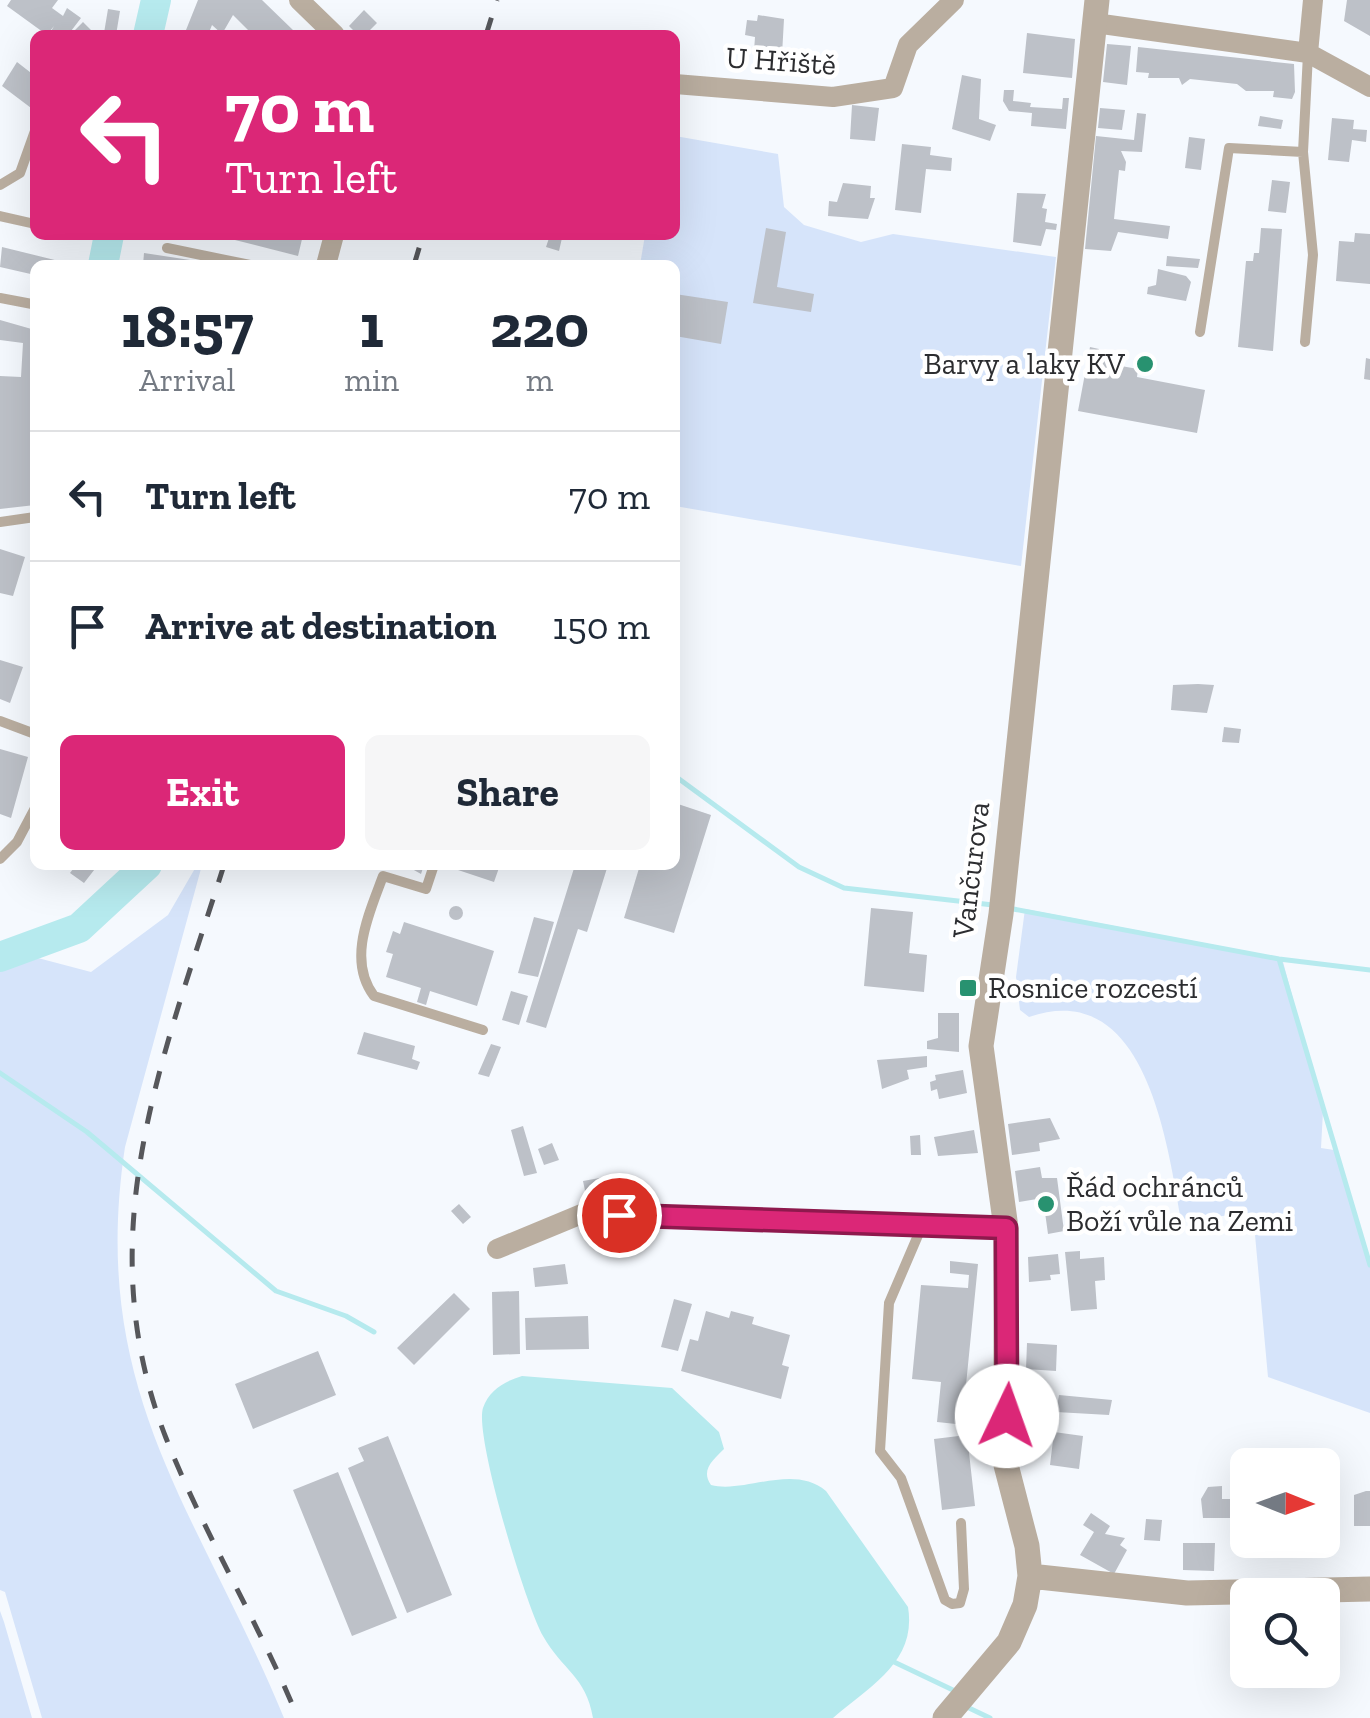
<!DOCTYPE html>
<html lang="en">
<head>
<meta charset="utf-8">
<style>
	body { margin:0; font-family:"Zilla Slab",serif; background:#f6f6f7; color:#1f2937; height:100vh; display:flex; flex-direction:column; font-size:38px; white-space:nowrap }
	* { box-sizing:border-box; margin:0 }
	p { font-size:32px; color:#747a83 }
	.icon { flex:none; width:55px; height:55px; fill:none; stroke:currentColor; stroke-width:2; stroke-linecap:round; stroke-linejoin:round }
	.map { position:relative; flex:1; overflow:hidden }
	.panel { position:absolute; left:30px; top:260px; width:650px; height:610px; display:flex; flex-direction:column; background:#fff; border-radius:15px; box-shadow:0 10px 40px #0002 }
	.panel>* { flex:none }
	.top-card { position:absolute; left:30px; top:30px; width:650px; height:210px; border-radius:15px; box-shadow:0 10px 40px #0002; background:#db2777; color:#fff; overflow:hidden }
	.needle { width:65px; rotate:91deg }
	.buttons { position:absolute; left:1230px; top:1448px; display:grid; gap:20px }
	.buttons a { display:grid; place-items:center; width:110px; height:110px; border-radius:15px; background:#fff; box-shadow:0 10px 40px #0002; font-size:50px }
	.pin { position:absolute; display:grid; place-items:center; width:85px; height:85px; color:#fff; margin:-42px; border:5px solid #fff; border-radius:50%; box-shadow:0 2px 10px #0007 }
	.me { position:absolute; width:110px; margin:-55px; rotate:3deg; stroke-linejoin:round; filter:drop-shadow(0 0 8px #0008) }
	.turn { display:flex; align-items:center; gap:35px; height:210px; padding:0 30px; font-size:45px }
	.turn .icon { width:130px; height:130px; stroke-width:2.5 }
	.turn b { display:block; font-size:70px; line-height:85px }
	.eta { display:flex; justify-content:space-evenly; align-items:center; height:170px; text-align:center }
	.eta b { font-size:60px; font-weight:700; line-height:70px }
	.cta { display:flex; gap:20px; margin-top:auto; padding:20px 30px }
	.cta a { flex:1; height:115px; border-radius:15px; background:#db2777; color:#fff; font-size:40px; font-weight:700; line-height:115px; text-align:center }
	.cta a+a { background:#f6f6f7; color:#1f2937 }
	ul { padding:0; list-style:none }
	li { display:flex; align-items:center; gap:30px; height:130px; padding:0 30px; border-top:2px solid #e0e1e3 }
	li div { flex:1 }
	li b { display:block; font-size:38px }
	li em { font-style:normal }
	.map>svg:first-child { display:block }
</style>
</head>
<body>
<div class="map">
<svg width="1370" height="1718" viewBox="0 0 1370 1718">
	<rect width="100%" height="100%" fill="#f5f9fe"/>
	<!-- green -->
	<path fill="#d6e4fa" d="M 675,136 L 778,154 L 784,207 L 804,225 L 861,242 L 893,234 L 1056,257 L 1021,566 L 675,506 L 675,265 L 640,265 L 645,235 L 675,235 Z
		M 197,865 L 202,865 L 125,1147 C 88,1392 197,1508 284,1718 L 42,1718 L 5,1592 L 0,1590 L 0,948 L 91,972 L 168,915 Z
		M 1025,909 L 1282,958 L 1323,1111 L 1321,1148 L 1334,1150 L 1370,1267 L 1370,1413 L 1268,1377 L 1253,1213 L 1181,1220 C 1167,1140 1145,977 1029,1017 L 1020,1010 L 1016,977 Z
		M 0,1611 L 4,1622 L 32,1718 L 0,1718 Z"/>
	<!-- water -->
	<path fill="#b6eaee" d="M 522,1376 L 672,1388 L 719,1432 L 724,1449 C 714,1459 700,1470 711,1485 C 744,1494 793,1463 826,1491 L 908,1607 C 917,1662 870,1686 833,1718 L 593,1718 C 586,1676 562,1670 543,1636 C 526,1606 474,1436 483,1408 C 489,1390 505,1381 522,1376 Z"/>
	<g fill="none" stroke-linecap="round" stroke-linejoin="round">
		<!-- stream -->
		<path stroke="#b6eaee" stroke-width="5" d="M 675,776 L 799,867 L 844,888 L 993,905
			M 1008,908 L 1279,959 L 1370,970
			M 1279,959 L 1370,1265
			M 0,1073 L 87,1132 L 276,1291 L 346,1316 L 374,1332
			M 892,1661 L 955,1691
			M 969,1708 L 990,1718"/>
		<!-- river -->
		<path stroke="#b6eaee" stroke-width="30" d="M 148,35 L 156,0
			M 103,265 L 109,235
			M 0,957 L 79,928 L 147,865"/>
	</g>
	<!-- building -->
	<path fill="#bdc1c8" d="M 11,0 L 58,0 L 52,8 L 63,16 L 67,8 L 81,18 L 68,35 L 49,35 L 54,26 L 47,35 L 7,6 Z
		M 198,0 L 262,0 L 295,32 L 253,35 L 233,15 L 222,34 L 212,25 L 208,35 L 184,35 Z
		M 1347,0 L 1370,0 L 1370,36 L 1344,21 Z
		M 108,9 L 120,11 L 116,35 L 104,33 Z
		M 364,10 L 377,23 L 365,35 L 358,35 L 349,26 Z
		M 758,15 L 784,19 L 781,73 L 764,71 L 766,53 L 754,51 L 755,37 L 745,35 L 747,20 L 757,21 Z
		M 83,22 L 96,35 L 70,35 Z
		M 1027,33 L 1075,39 L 1072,78 L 1023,73 Z
		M 1107,44 L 1131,46 L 1127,85 L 1103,82 Z
		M 1138,47 L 1294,64 L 1295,92 L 1292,99 L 1273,97 L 1274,91 L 1246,91 L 1237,84 L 1190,79 L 1182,85 L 1179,78 L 1148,78 L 1149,73 L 1136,72 Z
		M 17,62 L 35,76 L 35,111 L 2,86 Z
		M 962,75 L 981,79 L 979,119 L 996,125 L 990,141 L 952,129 Z
		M 1004,90 L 1014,90 L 1013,101 L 1031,103 L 1030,107 L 1062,109 L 1063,98 L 1069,98 L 1066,129 L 1031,126 L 1032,113 L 1009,111 L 1003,101 Z
		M 852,105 L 879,108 L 875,141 L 850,139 Z
		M 1100,108 L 1125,110 L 1122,130 L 1098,128 Z
		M 1137,113 L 1146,114 L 1142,152 L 1121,151 L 1126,162 L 1125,171 L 1119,170 L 1114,219 L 1170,226 L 1168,239 L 1118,232 L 1111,251 L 1085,249 L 1096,136 L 1134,140 Z
		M 1260,116 L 1283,120 L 1281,129 L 1258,126 Z
		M 1332,118 L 1354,120 L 1353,129 L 1367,130 L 1366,142 L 1352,140 L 1349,162 L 1328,160 Z
		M 1189,137 L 1205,139 L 1201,170 L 1185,168 Z
		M 902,144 L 931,147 L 930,155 L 952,158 L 951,171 L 926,169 L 921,213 L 895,210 Z
		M 1272,180 L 1290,182 L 1286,213 L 1268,211 Z
		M 843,183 L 871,186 L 870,198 L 875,198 L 868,219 L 828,216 L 829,201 L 837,202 Z
		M 1017,193 L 1046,194 L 1042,208 L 1047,209 L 1045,222 L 1057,224 L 1056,230 L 1046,229 L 1041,246 L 1013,242 Z
		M 766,228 L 786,232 L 777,287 L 814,294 L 811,312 L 753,303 Z
		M 1261,228 L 1282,229 L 1273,351 L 1238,347 L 1246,261 L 1253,261 L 1254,253 L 1259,253 Z
		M 1355,233 L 1370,234 L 1370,284 L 1336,281 L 1339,241 L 1354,242 Z
		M 215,235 L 303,235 L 298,256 Z
		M 550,235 L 562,238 L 559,251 L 546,247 Z
		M 2,247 L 71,264 L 71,265 L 35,265 L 35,275 L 0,267 Z
		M 144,253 L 210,263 L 210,265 L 143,265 Z
		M 1167,256 L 1200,259 L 1198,268 L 1166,266 Z
		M 1158,269 L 1186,276 L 1191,282 L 1186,301 L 1147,294 L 1148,287 L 1156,285 Z
		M 675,294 L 728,302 L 721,344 L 675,336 Z
		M 0,320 L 35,330 L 35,505 L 0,509 L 0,376 L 21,377 L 23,343 L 0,340 Z
		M 1090,347 L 1099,349 L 1098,354 L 1123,359 L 1121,366 L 1138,369 L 1137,377 L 1205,390 L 1197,433 L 1078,411 Z
		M 1366,358 L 1370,359 L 1370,380 L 1364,379 Z
		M 0,549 L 25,557 L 13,596 L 0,593 Z
		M 0,660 L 23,667 L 10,703 L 0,699 Z
		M 1198,684 L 1214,685 L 1207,713 L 1171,710 L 1173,685 Z
		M 1224,727 L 1241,729 L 1239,743 L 1222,742 Z
		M 0,749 L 28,757 L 11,818 L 0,814 Z
		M 675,803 L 711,815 L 674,933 L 624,918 L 640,865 L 675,865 Z
		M 76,865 L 98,865 L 84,883 L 70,873 Z
		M 405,865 L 424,865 L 421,874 Z
		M 443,865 L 500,865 L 494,882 Z
		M 575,865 L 608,865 L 587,932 L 578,929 L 546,1028 L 526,1022 Z
		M449 913a7 7 0 1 1 14 0a7 7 0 1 1-14 0Z
		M 871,908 L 913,912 L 909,953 L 927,955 L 924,992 L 864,986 Z
		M 534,917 L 554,922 L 538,977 L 518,973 Z
		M 404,922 L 494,951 L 477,1006 L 430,991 L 426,1005 L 417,1002 L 421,988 L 386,977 L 393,954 L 386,952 L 393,931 L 400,934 Z
		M 511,991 L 528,996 L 519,1025 L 502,1020 Z
		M 938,1013 L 959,1013 L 959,1052 L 927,1049 L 927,1041 L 938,1038 Z
		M 364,1032 L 415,1046 L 412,1059 L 420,1062 L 417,1070 L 357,1054 Z
		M 491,1044 L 501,1047 L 489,1077 L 478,1074 Z
		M 927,1056 L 927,1067 L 907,1070 L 909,1079 L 882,1089 L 877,1060 Z
		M 963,1070 L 967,1093 L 939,1099 L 937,1089 L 931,1091 L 930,1082 L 936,1080 L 935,1075 Z
		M 1050,1118 L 1060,1139 L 1039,1143 L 1040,1151 L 1012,1155 L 1008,1124 Z
		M 523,1126 L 537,1173 L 524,1176 L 511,1130 Z
		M 974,1130 L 978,1153 L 938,1156 L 934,1137 Z
		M 920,1135 L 921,1155 L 911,1155 L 910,1136 Z
		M 552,1143 L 559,1160 L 544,1165 L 538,1149 Z
		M 1040,1167 L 1042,1178 L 1057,1178 L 1064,1231 L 1048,1234 L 1043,1198 L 1019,1202 L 1015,1171 Z
		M 605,1177 L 610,1201 L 588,1205 L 583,1181 Z
		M 459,1204 L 471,1217 L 463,1224 L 451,1211 Z
		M 1080,1251 L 1080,1259 L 1104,1257 L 1105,1280 L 1095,1281 L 1097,1309 L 1071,1311 L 1065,1252 Z
		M 1058,1254 L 1060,1274 L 1050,1275 L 1051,1280 L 1029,1282 L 1028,1257 Z
		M 950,1261 L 978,1264 L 966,1385 L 979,1386 L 975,1426 L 937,1422 L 941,1382 L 912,1379 L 921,1285 L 968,1288 L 969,1275 L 950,1273 Z
		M 565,1264 L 568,1284 L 535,1287 L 533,1268 Z
		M 519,1291 L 520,1354 L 493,1355 L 492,1292 Z
		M 454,1293 L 470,1309 L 414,1365 L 397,1348 Z
		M 674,1299 L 692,1304 L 678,1351 L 661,1347 Z
		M 706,1311 L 729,1318 L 731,1311 L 754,1317 L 752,1324 L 790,1335 L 782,1365 L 789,1367 L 781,1399 L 681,1371 L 690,1339 L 698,1341 Z
		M 588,1316 L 589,1349 L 526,1350 L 525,1318 Z
		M 1027,1343 L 1057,1345 L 1056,1371 L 1026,1369 Z
		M 318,1351 L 336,1395 L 253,1429 L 235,1384 Z
		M 1059,1395 L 1112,1400 L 1109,1415 L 1056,1412 Z
		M 1054,1432 L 1083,1436 L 1079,1469 L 1050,1465 Z
		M 967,1435 L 975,1506 L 942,1510 L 934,1439 Z
		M 388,1436 L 452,1595 L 407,1613 L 348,1468 L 364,1461 L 358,1448 Z
		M 338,1472 L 397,1618 L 352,1636 L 293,1490 Z
		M 1222,1486 L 1222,1499 L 1236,1499 L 1236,1518 L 1203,1518 L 1201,1499 L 1208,1487 Z
		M 1366,1491 L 1370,1491 L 1370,1526 L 1354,1526 L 1354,1495 Z
		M 1091,1513 L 1110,1526 L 1105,1534 L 1125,1538 L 1120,1545 L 1127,1550 L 1114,1574 L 1080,1555 L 1094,1532 L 1083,1525 Z
		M 1146,1519 L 1162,1520 L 1160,1541 L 1144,1540 Z
		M 1183,1543 L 1215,1543 L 1214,1571 L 1183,1570 Z"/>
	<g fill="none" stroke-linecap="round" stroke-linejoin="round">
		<!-- service -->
		<path stroke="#baaea0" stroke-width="10" d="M 1303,152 L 1313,255 L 1305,342
			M 0,185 L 20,173 L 35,131
			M 0,216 L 35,224
			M 167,248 L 250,265
			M 0,298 L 32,304
			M 1200,332 L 1229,148 L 1303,152 L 1308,54
			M 0,522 L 35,517
			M 0,721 L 35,734
			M 0,859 L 17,842 L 35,808
			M 433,868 L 426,889 L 383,876 C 369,914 347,960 374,996 L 483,1030
			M 922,1226 L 889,1303 L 880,1451 L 901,1478 L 945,1600 L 952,1604 L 960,1603 L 964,1589 L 961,1523"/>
		<!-- minor -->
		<path stroke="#baaea0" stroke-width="20" d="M 299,0 L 335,35
			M 1095,23 L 1308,53 L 1370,87
			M 1308,53 L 1313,0
			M 675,84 L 833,97 L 893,88 L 908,45 L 954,0
			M 326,265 L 334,235
			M 497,1249 L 584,1213 L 1006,1228"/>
		<!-- tertiary -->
		<path stroke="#baaea0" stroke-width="25" d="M 1030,1576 L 1187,1593 L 1370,1589
			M 945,1718 L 1009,1642 L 1025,1605 L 1030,1576 L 1027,1546 L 1006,1465 L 1006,1228 L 981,1046 L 1001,914 L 1097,0"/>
		<!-- rail -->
		<path stroke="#56575b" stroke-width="5" stroke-dasharray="18 18" stroke-linecap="butt" d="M 486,35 L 497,0
			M 414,265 L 423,235
			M 224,865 C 163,1058 87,1236 166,1438 C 204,1534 259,1623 298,1718"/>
	</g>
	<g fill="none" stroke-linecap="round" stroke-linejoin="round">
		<!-- route casing -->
		<g stroke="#8e194d" stroke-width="25">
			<path id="route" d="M 619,1215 L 1006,1228 L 1007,1416"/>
		</g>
		<!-- route -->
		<use href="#route" stroke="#db2777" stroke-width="18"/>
	</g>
	<!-- markers -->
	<g fill="#289270" stroke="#fff" stroke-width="4">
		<circle cx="1145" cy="364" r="10"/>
		<rect x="958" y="978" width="20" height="20" rx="5"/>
		<circle cx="1046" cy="1204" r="10"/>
	</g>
	<g text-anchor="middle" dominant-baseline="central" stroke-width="9" stroke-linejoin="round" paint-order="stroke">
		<!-- street labels -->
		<g font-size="30" fill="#2c2d30" stroke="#fff">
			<text transform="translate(781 61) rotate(4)">U Hřiště</text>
			<text transform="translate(971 870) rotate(-83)">Vančurova</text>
		</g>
		<!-- poi labels -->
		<g font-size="30" fill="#2c2d30" stroke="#fff" text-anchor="start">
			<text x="1125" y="364" text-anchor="end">Barvy a laky KV</text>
			<text x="988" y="988">Rosnice rozcestí</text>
			<text x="1066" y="1187">Řád ochránců<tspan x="1066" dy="34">Boží vůle na Zemi</tspan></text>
		</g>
	</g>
</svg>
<div class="buttons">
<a><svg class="needle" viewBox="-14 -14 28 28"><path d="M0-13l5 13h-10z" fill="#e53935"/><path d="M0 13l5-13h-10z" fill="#747a83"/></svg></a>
<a><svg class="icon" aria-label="search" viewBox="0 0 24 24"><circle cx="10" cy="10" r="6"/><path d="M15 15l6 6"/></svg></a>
</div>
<div class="pin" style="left:619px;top:1215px;background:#d93025"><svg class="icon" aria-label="arrive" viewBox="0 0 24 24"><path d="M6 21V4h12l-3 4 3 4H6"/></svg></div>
<svg class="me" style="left:1007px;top:1416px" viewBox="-20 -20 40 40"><circle r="19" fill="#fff"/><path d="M0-13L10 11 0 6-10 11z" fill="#db2777"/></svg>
<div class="top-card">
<div class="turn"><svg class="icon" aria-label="left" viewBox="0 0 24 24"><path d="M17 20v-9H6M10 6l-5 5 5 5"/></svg><div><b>70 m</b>Turn left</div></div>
</div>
<section class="panel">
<div class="eta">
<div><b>18:57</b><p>Arrival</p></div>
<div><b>1</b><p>min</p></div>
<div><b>220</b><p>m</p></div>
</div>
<ul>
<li><svg class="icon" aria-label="left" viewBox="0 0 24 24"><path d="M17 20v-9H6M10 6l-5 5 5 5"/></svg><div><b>Turn left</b></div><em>70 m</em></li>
<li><svg class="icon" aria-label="arrive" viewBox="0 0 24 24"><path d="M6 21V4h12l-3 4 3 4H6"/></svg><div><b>Arrive at destination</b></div><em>150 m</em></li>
</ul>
<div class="cta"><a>Exit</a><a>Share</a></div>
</section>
</div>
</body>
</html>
